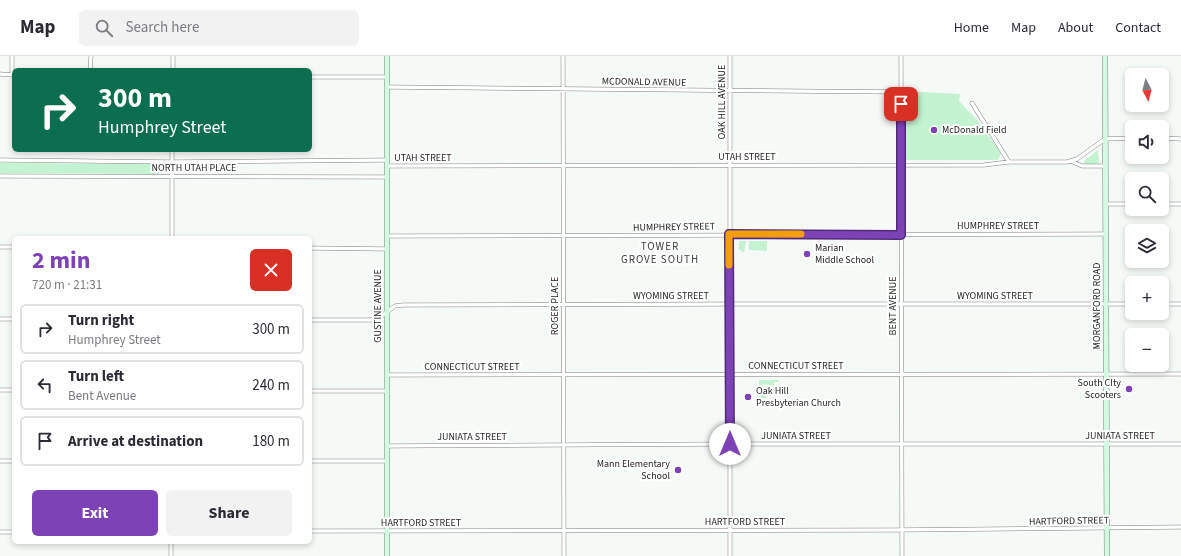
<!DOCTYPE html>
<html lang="en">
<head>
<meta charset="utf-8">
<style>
	body { margin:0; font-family:"Source Sans 3",sans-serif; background:#f2f2f3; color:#2b2b33; height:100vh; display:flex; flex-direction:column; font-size:15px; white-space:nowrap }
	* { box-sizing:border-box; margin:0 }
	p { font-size:13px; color:#7c7c81 }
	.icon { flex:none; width:22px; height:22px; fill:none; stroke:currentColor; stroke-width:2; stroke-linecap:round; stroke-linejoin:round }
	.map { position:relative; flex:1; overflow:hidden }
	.panel { position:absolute; left:12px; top:180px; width:300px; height:308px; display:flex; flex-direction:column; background:#fff; border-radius:6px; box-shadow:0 2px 6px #0003 }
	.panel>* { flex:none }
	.banner { position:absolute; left:12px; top:12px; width:300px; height:84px; border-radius:6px; box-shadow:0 2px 6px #0003; background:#0b6e4f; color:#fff; overflow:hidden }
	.needle { width:26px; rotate:173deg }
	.fabs { position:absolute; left:1125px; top:12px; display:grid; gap:8px }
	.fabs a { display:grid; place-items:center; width:44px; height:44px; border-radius:6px; background:#fff; box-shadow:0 2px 6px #0003; font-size:20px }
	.pin { position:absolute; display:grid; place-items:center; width:34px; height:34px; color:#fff; margin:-17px; border-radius:8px; box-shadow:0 2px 6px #0006 }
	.me { position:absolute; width:44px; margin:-22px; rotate:0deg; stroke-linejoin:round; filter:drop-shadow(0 0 3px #0008) }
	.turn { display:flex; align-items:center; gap:14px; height:84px; padding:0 20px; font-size:18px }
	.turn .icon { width:52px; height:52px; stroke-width:2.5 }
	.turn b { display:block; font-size:28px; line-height:34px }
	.round { display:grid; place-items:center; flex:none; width:42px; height:42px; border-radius:6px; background:#f2f2f3 }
	.headline { display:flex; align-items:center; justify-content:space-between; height:68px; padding:0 20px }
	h1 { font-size:24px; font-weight:700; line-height:30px; color:#7e42b7 }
	.cta { display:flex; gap:8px; margin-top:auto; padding:8px 20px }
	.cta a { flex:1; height:46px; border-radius:6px; background:#7e42b7; color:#fff; font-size:16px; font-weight:700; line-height:46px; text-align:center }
	.cta a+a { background:#f2f2f3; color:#2b2b33 }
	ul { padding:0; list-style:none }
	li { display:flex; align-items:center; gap:12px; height:50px; margin:0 8px 6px; padding:0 12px; border:2px solid #e1e1e2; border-radius:6px }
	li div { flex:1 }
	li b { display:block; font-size:15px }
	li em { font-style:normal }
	header { display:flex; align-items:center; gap:24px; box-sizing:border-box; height:56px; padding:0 20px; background:#fff; border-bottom:1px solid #e1e1e2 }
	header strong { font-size:19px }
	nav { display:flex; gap:22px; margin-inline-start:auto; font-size:14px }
	.search { width:280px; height:36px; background:#f2f2f3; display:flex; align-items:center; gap:10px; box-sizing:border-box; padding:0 14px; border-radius:6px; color:#7c7c81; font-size:15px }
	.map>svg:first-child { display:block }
</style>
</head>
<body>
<header>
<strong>Map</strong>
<div class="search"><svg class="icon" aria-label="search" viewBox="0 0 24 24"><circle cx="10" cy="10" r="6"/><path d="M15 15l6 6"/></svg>Search here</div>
<nav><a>Home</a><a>Map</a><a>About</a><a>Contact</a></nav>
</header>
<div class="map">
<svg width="1181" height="500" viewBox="0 0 1181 500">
	<rect width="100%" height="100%" fill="#f6faf7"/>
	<!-- green -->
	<path fill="#c4f3d2" d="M 904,35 L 960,38 L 959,45 L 977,64 L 1001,97 L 998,104 L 905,104 Z
		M 1098,94 L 1099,106 L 1098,108 L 1084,108 L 1084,105 Z
		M 0,107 L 155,108 L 160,110 L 161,115 L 158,118 L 0,117 Z
		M 739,185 L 746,185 L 744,196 L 742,196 L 741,194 L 739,194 Z
		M 749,185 L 767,185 L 767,195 L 749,194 Z
		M 759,324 L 779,324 L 779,326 L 774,326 L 774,330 L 763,328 L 762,331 L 759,331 Z
		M 758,332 L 762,332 L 763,334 L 765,334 L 766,342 L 758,342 Z"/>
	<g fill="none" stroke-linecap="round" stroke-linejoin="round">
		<!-- street casing -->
		<g stroke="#7e817f" stroke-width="4.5">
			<path id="street" d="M 563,0 L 564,500
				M 730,0 L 730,500
				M 901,0 L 902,500
				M 90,14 L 91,0
				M 173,14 L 173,0
				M 0,18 L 13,19
				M 12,19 L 12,0
				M 310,21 L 387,21
				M 387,31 L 901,36
				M 972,47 L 1009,106
				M 1162,82 L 1181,83
				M 0,104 L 172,106 L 387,104
				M 1071,105 L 1082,110 L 1105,110
				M 387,110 L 984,109 L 1009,106 L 1067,106 L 1077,103 L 1105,83 L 1132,82
				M 0,120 L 387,121
				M 1106,148 L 1132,148
				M 1162,148 L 1181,148
				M 387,180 L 1106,178
				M 172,182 L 172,94
				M 0,191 L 14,191
				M 310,192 L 387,193
				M 1162,248 L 1181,248
				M 0,263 L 14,263
				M 310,264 L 371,264 L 380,261 L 395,250 L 403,249 L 736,248 L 1132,248
				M 387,319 L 1181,318
				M 0,334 L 14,334
				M 310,335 L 387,335
				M 387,390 L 726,388 L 1181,388
				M 0,405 L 14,405
				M 310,405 L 387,405
				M 310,475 L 897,474 L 1181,471
				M 0,476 L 14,476
				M 171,500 L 171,486"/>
		</g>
		<!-- secondary casing -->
		<g stroke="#7e817f" stroke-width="6">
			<path id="secondary" d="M 1105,0 L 1107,500
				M 387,500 L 387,0"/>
		</g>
		<!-- street -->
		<use href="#street" stroke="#fff" stroke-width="3.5"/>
		<!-- secondary -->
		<use href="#secondary" stroke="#d3fbe2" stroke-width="5"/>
	</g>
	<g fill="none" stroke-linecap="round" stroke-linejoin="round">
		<!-- route casing -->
		<g stroke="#522b77" stroke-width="10">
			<path id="route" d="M 730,388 L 729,178 L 901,179 L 901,48"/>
		</g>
		<!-- route -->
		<use href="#route" stroke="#7e42b7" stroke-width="7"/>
		<!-- slow -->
		<path stroke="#f59e0b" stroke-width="7" d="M 729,209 L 729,178 L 801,178"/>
	</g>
	<!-- markers -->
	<g fill="#7e42b7" stroke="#fff" stroke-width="1.5">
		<circle cx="934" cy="74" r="4"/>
		<circle cx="807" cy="198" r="4"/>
		<circle cx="1129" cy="333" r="4"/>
		<circle cx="748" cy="341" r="4"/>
		<circle cx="678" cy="414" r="4"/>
	</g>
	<g text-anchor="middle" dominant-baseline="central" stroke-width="4" stroke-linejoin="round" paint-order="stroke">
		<!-- street labels -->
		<g font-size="10" fill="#252625" stroke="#fff">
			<text transform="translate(644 26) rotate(1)">MCDONALD AVENUE</text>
			<text transform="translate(722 46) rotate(-90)">OAK HILL AVENUE</text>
			<text x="747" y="101">UTAH STREET</text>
			<text x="423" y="102">UTAH STREET</text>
			<text x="194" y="112">NORTH UTAH PLACE</text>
			<text x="998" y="170">HUMPHREY STREET</text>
			<text transform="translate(674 171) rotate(-1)">HUMPHREY STREET</text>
			<text x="671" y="240">WYOMING STREET</text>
			<text x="995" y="240">WYOMING STREET</text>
			<text transform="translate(378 250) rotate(-90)">GUSTINE AVENUE</text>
			<text transform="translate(555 250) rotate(-90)">ROGER PLACE</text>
			<text transform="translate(893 250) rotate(-90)">BENT AVENUE</text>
			<text transform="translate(1097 250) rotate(-90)">MORGANFORD ROAD</text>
			<text x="796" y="310">CONNECTICUT STREET</text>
			<text x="472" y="311">CONNECTICUT STREET</text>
			<text x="796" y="380">JUNIATA STREET</text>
			<text x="1120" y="380">JUNIATA STREET</text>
			<text x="472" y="381">JUNIATA STREET</text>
			<text transform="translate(1069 465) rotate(-1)">HARTFORD STREET</text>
			<text x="745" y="466">HARTFORD STREET</text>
			<text x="421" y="467">HARTFORD STREET</text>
		</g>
		<!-- poi labels -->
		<g font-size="10" fill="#252625" stroke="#fff" text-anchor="start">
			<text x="942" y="74">McDonald Field</text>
			<text x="815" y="192">Marian<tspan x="815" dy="12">Middle School</tspan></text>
			<text x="1121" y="327" text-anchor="end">South CIty<tspan x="1121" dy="12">Scooters</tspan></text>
			<text x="756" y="335">Oak Hill<tspan x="756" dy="12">Presbyterian Church</tspan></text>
			<text x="670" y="408" text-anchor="end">Mann Elementary<tspan x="670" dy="12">School</tspan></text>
		</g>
		<!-- neighbourhood labels -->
		<g font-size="11" letter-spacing="1" fill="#424543" stroke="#fff">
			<text x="660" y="190">TOWER<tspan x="660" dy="13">GROVE SOUTH</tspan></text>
		</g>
	</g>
</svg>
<div class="fabs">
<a><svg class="needle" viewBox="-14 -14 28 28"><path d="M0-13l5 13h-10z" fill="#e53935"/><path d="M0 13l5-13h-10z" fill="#7c7c81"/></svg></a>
<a><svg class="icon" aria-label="sound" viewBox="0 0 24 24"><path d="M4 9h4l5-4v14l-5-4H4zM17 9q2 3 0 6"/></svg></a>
<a><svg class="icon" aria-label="search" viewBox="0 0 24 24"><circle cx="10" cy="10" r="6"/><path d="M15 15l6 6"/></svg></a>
<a><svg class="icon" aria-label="layers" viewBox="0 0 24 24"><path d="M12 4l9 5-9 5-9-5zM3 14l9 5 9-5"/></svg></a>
<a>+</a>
<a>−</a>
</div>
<div class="pin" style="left:901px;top:48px;background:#d93025"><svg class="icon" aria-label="arrive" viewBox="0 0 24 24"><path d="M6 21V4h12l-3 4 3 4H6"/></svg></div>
<svg class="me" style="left:730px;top:388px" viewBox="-20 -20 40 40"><circle r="19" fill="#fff"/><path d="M0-13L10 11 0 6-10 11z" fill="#7e42b7"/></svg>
<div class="banner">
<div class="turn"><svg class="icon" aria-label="right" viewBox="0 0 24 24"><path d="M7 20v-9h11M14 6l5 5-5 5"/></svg><div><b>300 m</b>Humphrey Street</div></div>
</div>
<section class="panel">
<div class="headline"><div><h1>2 min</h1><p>720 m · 21:31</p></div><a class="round" style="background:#d93025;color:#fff"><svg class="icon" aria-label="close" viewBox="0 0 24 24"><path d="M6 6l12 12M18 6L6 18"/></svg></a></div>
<ul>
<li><svg class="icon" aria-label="right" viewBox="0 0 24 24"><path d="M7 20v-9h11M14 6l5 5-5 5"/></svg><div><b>Turn right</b><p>Humphrey Street</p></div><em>300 m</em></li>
<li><svg class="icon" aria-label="left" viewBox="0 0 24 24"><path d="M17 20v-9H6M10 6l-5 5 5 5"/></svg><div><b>Turn left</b><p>Bent Avenue</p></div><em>240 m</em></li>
<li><svg class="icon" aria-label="arrive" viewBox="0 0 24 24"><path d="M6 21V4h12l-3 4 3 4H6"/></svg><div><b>Arrive at destination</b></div><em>180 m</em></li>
</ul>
<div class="cta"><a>Exit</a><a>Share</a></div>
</section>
</div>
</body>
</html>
